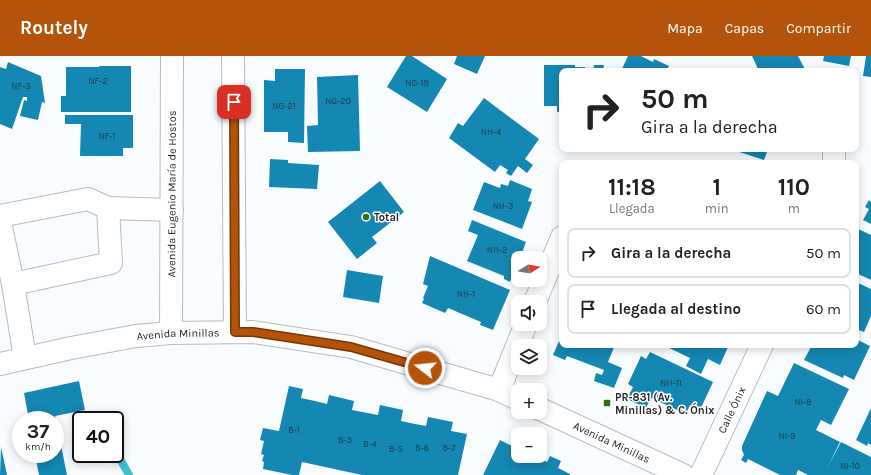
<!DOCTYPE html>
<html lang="es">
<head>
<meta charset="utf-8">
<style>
	body { margin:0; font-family:Karla,sans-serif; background:#f6f6f6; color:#222; height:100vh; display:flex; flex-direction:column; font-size:15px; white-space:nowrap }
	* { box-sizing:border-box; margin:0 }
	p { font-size:13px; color:#767676 }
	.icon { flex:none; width:22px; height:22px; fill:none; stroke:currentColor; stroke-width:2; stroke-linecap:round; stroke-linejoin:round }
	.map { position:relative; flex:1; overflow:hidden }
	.side { position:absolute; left:559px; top:104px; width:300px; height:188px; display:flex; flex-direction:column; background:#fff; border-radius:8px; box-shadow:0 2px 10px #0003 }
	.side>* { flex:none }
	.hud { position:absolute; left:559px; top:12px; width:300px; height:84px; border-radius:8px; box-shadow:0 2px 10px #0003; background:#fff; color:#222; overflow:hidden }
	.needle { width:26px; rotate:79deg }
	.controls { position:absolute; left:511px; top:195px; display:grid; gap:8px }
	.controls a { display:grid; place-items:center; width:36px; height:36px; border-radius:8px; background:#fff; box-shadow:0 2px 10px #0003; font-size:20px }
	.speed { position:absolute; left:12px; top:355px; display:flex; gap:8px; font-size:20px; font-weight:700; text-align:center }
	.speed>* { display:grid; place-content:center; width:52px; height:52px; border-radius:50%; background:#fff; box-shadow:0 2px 10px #0003; line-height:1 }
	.speed small { font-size:10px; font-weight:400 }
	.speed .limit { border:2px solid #111; border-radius:6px; background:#fff; color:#111 }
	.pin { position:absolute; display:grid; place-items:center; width:34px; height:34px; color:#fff; margin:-17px; border-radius:8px; box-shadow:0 2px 6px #0006 }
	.me { position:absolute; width:44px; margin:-22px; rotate:286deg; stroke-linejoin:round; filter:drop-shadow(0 0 3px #0008) }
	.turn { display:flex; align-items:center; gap:14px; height:84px; padding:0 16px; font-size:18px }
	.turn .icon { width:52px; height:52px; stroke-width:2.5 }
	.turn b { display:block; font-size:28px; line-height:34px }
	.eta { display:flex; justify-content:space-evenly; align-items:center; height:68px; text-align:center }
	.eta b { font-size:24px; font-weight:700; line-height:28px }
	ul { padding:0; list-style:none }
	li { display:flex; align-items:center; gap:12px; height:50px; margin:0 8px 6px; padding:0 8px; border:2px solid #e0e0e0; border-radius:8px }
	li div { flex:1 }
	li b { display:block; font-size:15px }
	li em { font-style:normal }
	header { display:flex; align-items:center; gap:24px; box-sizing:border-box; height:56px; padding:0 20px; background:#b45309; color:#fff }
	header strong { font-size:19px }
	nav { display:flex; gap:22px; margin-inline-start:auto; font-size:14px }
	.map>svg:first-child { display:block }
</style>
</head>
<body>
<header>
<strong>Routely</strong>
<nav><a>Mapa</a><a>Capas</a><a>Compartir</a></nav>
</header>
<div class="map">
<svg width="871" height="419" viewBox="0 0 871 419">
	<rect width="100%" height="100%" fill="#f9fcff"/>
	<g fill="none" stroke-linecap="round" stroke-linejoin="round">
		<!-- stream -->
		<path stroke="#3ec1d3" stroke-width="8" d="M 115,394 L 129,419"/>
	</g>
	<!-- building -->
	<path fill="#1487b2" d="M 406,0 L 412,0 L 447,23 L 427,56 L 387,31 Z
		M 457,0 L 485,0 L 477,18 L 454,8 Z
		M 628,0 L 641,0 L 653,6 L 654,3 L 669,10 L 666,15 L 621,15 Z
		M 752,0 L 798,0 L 806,15 L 759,15 Z
		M 824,0 L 851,0 L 849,10 L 823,5 Z
		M 866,0 L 871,0 L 871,21 L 863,20 Z
		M 8,6 L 41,20 L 45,47 L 42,46 L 38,64 L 20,60 L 24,44 L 27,45 L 27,41 L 23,41 L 12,73 L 0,68 L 0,11 L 6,13 Z
		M 544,9 L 575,9 L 575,11 L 585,11 L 585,15 L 562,15 L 562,56 L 557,56 L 557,50 L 544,50 Z
		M 594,9 L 604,9 L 603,15 L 593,15 Z
		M 99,10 L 131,10 L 131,56 L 61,56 L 61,40 L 66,40 L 66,11 L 99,11 Z
		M 275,13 L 305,13 L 304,87 L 288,86 L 288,76 L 264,76 L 264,24 L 275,25 Z
		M 358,19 L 360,95 L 308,96 L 307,70 L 318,69 L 317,21 Z
		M 484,42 L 539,83 L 525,103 L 533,109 L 527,117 L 518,110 L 511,120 L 506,117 L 508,114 L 500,109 L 495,116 L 449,82 L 458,67 L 463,70 Z
		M 65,59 L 133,59 L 133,92 L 123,92 L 123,100 L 80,100 L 81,68 L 65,68 Z
		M 730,93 L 768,93 L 764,104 Z
		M 270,103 L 288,104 L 288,107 L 319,109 L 317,133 L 269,131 Z
		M 510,124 L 532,133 L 528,145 L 532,146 L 522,173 L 473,154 L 484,126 L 500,132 L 501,128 L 508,130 Z
		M 380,125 L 404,156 L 372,181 L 377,187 L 357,203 L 328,166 Z
		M 869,144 L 871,146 L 871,168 L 863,164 L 869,153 L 865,151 Z
		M 472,164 L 526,186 L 520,202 L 518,202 L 518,206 L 510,226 L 504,223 L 504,220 L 467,205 L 478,179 L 468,175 Z
		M 856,172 L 871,179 L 871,224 L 856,217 Z
		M 430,200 L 510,234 L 493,274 L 480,269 L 481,266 L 448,252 L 445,257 L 422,247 L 424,243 L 423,242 L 428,230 L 423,228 Z
		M 347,214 L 383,220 L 379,247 L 343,241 Z
		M 856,226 L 871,233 L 871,260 L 864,276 L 856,273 Z
		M 562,278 L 562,289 L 615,289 L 608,306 L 622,312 L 614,332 L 594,325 L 596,317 L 602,319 L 604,314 L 567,300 L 565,304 L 553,299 Z
		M 856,283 L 870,290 L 854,324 L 844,319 L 843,322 L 804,304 L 812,289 L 856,289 Z
		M 663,289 L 729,289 L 720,309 L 708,303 L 701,318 L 686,310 L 690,302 Z
		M 650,296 L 713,326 L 700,354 L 690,349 L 686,358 L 651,342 L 646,352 L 627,343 L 633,331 L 628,328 L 641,300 L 646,303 Z
		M 794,307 L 849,333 L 831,369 L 821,364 L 816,374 L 840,386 L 828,410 L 841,386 L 871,401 L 871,419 L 808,419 L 798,414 L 796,419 L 780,419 L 748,403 L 746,407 L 741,404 L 744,399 L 742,394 L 742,390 L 767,335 L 778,340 Z
		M 79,325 L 85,354 L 55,360 L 67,419 L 39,419 L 35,398 L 55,398 L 55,364 L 29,364 L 24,337 Z
		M 289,330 L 303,333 L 301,342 L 315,345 L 327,348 L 329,339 L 354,345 L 352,354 L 378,359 L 380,349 L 403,354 L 401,365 L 415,368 L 426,370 L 428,361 L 453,366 L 451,375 L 467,378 L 458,419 L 362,419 L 302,406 L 299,419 L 292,419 L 263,413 L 264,406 L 262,405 L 264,399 L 261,398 L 264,385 L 260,384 L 263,372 L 279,375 Z
		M 871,352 L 871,389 L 868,387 L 867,390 L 856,384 Z
		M 500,384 L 518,393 L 518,400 L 533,400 L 547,406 L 550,400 L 561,405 L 558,412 L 570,418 L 570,419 L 483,419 Z
		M 1,391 L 7,419 L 0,419 Z"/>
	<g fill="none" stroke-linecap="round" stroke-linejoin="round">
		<!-- minor casing -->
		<g stroke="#b5bbc3" stroke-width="24">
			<g id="minor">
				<path d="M 233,0 L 235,276"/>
				<path d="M 834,93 L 834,107"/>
				<path d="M 108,152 L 172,154"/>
				<path d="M 0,160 L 88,143 L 108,152 L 111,207 L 13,228"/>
				<path d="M 0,166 L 13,228 L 25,302"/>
				<path d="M 535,246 L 562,181"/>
				<path id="s1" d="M 171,277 L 172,0"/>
				<path id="s2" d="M 0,308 L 71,292 L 136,280 L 171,277 L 253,276 L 351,291 L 499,334 L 518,343"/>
				<path d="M 499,334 L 526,268"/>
				<path id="s3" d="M 540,353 L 683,419"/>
				<path id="s4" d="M 701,419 L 762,289"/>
			</g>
		</g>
		<!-- minor -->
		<use href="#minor" stroke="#fff" stroke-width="22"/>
	</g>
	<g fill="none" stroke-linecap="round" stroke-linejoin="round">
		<!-- route casing -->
		<g stroke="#753606" stroke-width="10">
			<path id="route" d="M 234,46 L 235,276 L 253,276 L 351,291 L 425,312"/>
		</g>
		<!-- route -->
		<use href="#route" stroke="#b45309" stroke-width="7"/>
	</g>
	<!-- markers -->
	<g fill="#2c7111" stroke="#fff" stroke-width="1.5">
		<circle cx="366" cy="161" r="4"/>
		<rect x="603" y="343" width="8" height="8" rx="2"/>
	</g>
	<g text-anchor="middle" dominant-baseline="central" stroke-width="3" stroke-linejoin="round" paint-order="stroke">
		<!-- number labels -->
		<g font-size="9" fill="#203e4b">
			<text x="98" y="25">NF-2</text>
			<text x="417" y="27">NG-19</text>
			<text x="21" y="30">NF-3</text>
			<text x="338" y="45">NG-20</text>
			<text x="284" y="50">NG-21</text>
			<text x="491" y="76">NH-4</text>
			<text x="107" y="80">NF-1</text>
			<text x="503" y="150">NH-3</text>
			<text x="497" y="194">NH-2</text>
			<text x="466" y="238">NH-1</text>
			<text x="671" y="327">NH-11</text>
			<text x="803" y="346">NI-8</text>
			<text x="294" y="374">B-1</text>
			<text x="787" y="380">NI-9</text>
			<text x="345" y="384">B-3</text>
			<text x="370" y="388">B-4</text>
			<text x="422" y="392">B-6</text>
			<text x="449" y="392">B-7</text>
			<text x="396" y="393">B-5</text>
			<text x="850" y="410">NI-10</text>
		</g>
		<!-- street labels -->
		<g font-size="11" fill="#242629" stroke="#fff">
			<text stroke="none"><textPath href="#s1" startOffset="139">Avenida Eugenio María de Hostos</textPath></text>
			<text stroke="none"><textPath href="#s2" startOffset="181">Avenida Minillas</textPath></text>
			<text stroke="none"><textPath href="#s4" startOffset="72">Calle Ónix</textPath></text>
			<text stroke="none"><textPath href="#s3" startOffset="79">Avenida Minillas</textPath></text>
		</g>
		<!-- poi labels -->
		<g font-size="11" font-weight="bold" fill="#242629" stroke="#fff" text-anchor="start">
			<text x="374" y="161">Total</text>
			<text x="615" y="341">PR-831 (Av.<tspan x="615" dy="13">Minillas) &amp; C. Ónix</tspan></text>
		</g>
	</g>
</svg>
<div class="controls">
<a><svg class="needle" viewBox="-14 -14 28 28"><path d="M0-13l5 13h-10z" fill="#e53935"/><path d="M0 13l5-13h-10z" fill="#767676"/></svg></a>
<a><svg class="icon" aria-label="sound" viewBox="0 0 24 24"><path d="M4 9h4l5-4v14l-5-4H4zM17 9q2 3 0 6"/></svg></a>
<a><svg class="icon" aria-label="layers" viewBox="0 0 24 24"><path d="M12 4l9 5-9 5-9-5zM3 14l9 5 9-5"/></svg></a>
<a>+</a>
<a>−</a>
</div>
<div class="speed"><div>37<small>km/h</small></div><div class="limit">40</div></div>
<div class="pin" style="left:234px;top:46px;background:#d93025"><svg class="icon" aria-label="arrive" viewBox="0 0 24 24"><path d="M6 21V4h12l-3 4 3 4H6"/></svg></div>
<svg class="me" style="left:425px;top:312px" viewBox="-20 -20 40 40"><circle r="17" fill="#b45309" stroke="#fff" stroke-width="3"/><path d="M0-11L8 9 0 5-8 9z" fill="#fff"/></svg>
<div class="hud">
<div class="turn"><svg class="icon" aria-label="right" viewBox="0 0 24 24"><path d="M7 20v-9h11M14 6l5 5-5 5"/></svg><div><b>50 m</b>Gira a la derecha</div></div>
</div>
<section class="side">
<div class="eta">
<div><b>11:18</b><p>Llegada</p></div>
<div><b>1</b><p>min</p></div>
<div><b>110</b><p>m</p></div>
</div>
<ul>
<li><svg class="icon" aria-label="right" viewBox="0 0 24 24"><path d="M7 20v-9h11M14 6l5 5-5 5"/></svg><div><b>Gira a la derecha</b></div><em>50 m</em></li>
<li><svg class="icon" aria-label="arrive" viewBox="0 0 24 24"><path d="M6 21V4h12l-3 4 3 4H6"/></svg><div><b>Llegada al destino</b></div><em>60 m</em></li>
</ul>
</section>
</div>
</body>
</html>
